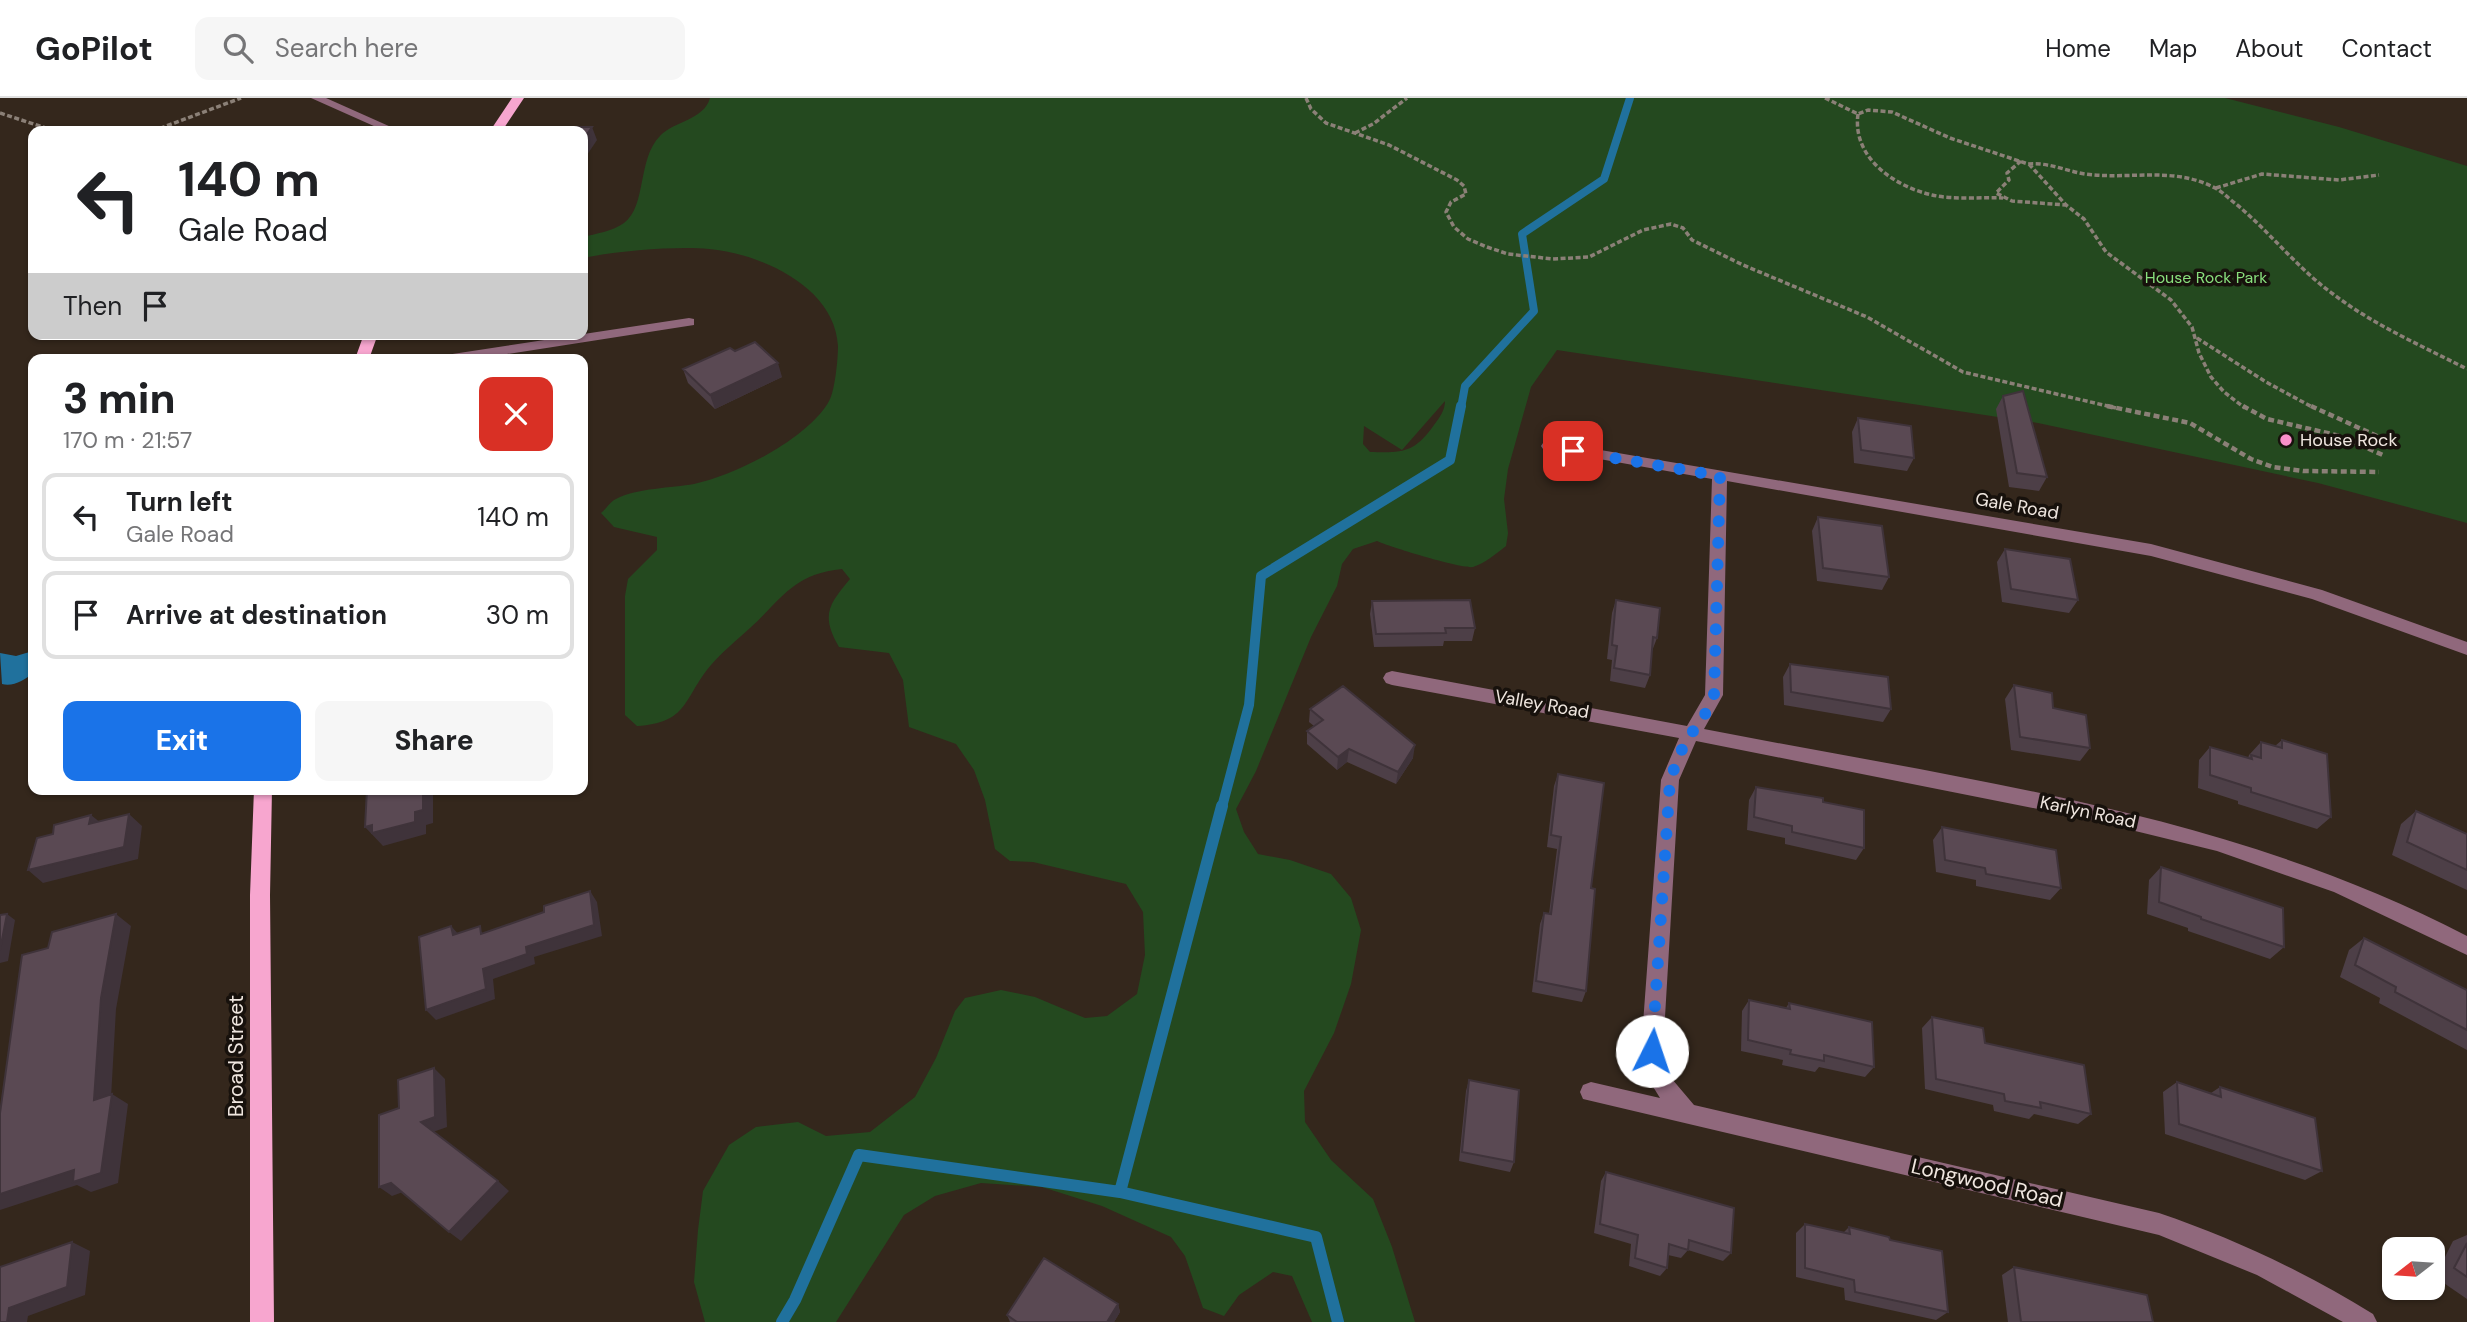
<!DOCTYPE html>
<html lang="en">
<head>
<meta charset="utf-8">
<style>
	body { margin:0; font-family:"DM Sans",sans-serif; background:#f6f6f6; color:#202124; height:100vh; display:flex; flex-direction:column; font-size:26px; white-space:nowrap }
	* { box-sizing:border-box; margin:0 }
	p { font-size:23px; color:#757577 }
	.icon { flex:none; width:38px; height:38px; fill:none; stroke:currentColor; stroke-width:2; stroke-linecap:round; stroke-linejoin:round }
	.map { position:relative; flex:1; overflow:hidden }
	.details { position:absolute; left:28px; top:256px; width:560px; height:441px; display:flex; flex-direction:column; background:#fff; border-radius:14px; box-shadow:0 2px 5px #0004 }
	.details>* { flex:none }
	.guide { position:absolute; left:28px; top:28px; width:560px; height:214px; border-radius:14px; box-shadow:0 2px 5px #0004; background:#fff; color:#202124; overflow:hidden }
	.needle { width:46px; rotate:253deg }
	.buttons { position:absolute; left:2382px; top:1139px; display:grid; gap:14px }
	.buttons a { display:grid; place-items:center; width:63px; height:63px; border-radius:14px; background:#fff; box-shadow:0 2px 5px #0004; font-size:35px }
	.pin { position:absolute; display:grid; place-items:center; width:60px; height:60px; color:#fff; margin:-30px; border-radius:14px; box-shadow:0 4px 10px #0006 }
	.me { position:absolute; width:77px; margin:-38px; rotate:4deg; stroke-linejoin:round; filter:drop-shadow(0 0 5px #0008) }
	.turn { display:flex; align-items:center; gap:24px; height:147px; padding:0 35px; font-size:32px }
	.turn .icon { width:91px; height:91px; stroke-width:2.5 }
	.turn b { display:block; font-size:49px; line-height:60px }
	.then { display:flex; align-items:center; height:66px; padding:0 35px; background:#0003; gap:14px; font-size:26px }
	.round { display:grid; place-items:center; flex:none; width:74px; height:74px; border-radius:14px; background:#f6f6f6 }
	.summary { display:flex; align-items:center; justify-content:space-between; height:119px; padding:0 35px }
	h1 { font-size:42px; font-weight:800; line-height:52px }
	.cta { display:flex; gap:14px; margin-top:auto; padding:14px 35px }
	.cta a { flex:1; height:80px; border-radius:14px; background:#1a73e8; color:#fff; font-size:28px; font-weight:800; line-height:80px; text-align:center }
	.cta a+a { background:#f6f6f6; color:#202124 }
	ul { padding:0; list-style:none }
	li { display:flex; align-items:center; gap:21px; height:88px; margin:0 14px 10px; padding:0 21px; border:4px solid #e0e0e0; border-radius:14px }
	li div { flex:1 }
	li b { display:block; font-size:26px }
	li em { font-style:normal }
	header { display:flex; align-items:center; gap:42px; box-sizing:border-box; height:98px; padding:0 35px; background:#fff; border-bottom:2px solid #e0e0e0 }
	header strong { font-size:33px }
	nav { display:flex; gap:38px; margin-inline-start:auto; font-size:24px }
	.search { width:490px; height:63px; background:#f6f6f6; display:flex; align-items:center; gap:18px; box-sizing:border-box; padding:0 24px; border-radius:14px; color:#757577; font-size:26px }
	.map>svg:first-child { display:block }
</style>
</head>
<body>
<header>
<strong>GoPilot</strong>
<div class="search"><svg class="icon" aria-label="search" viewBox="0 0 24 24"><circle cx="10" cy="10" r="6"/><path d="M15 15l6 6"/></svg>Search here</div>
<nav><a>Home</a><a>Map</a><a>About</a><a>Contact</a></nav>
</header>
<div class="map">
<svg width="2467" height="1224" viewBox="0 0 2467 1224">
	<rect width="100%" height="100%" fill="#34271c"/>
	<!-- green -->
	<path fill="#24491f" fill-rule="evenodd" d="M 710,0 L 2225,0 L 2339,29 L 2467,68 L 2467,425 L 2318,385 L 2038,325 L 1557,252 L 1531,289 L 1508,371 L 1504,401 L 1508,435 L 1506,448 C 1496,456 1485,465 1473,469 C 1462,471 1390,449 1377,443 L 1353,451 L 1342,466 L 1337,488 L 1311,539 L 1256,673 L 1236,711 L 1244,734 L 1258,756 L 1290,762 L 1331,776 L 1351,800 L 1361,832 L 1351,886 L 1334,935 L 1304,993 L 1305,1024 L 1331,1062 L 1373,1101 L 1392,1149 L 1415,1224 L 1312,1224 L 1292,1178 L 1273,1174 L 1239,1197 L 1224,1218 L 1203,1210 L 1185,1158 L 1171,1139 L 1102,1108 L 1042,1089 L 981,1085 L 935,1098 L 904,1117 L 836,1224 L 705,1224 L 694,1184 L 698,1132 L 703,1093 L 729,1047 L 756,1029 L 798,1024 L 826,1038 L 870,1034 L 915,999 L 936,960 L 955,913 L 965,900 L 1001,892 L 1035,899 L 1085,920 L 1107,918 L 1137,896 L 1145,857 L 1143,814 L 1126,786 L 1033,764 L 1010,763 L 995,751 L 985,702 L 974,672 L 956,646 L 909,629 L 903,582 L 889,555 L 839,549 C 821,518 828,507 850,481 L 842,471 C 793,476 783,500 750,530 C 737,542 722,554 711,567 C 683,600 689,625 637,628 L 625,617 L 625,498 L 628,481 L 657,452 L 657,439 L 614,429 L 601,415 C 606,411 611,403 616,401 C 637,390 672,390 694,386 C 736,377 805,342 828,305 C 835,295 838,261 838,248 C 835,189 762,156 709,151 C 676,148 616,153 583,160 L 583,139 C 595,136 613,133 624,125 C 647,108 637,61 660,38 C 674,23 704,22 710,0 ZM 1445,303 C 1445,312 1440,319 1434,327 C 1414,355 1403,355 1370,354 L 1363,346 L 1364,328 L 1402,352 Z"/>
	<!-- water -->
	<path fill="#20719d" d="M 33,553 L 33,575 C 25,582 13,589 2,586 L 0,555 L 16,558 Z"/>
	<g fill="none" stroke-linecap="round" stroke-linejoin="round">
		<!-- stream-far2 -->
		<path stroke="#20719d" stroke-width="8" d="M 1461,310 L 1465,288 L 1534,213 L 1522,136 L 1604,81 L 1630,0"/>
		<!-- stream-far1 -->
		<path stroke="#20719d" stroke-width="10" d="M 1222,709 L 1249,607 L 1261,478 L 1450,362 L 1461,308"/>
		<!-- stream -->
		<path stroke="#20719d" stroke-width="12" d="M 1120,1094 L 1222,708
			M 782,1224 L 795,1202 L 859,1057 L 1120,1094 L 1316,1139 L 1338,1224"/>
		<!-- path-far1 -->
		<path stroke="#8b8077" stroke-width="3.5" stroke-dasharray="5 2.5" stroke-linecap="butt" d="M 1306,0 L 1311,11 L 1326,25 L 1389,47 L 1457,82 L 1464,88 L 1466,96 L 1451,104 L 1446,114 L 1454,129 L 1468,141 L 1487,149 L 1508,156 L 1553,161 L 1589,159 L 1643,132 L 1671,126 L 1683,130 L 1692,142 L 1743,167 L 1867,219 L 1963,274 L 2116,310
			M 1825,0 L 1858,16 L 1868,12 L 1892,14 L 1950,40 L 2028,66 C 2048,64 2066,73 2085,76 C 2129,82 2174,68 2215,90 C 2223,94 2229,101 2236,106 C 2270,134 2297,170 2333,196 C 2374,227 2422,248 2467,271
			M 0,15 L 55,33
			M 1858,16 C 1852,59 1893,88 1932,97 C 1954,102 1980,99 2003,100
			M 153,33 L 241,0
			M 1355,35 L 1373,26 L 1407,0
			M 2021,63 L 2007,75 L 2009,82 L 1996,95 L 2012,103 L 2065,107
			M 2029,66 L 2066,107 L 2084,121 L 2106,154 L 2171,202 L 2192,229 L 2199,255 L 2211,279 L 2224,294 L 2245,310
			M 2216,90 L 2262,76 L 2339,82 L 2379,77
			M 2197,240 L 2266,284 L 2314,310"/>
		<!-- path -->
		<path stroke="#8b8077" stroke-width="4.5" stroke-dasharray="6 3.5" stroke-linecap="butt" d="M 2107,308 L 2190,325 L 2251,361 L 2273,369 L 2303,373 L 2379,374
			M 2243,308 L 2267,321 L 2340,338 L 2385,358
			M 2311,308 L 2390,344"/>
		<!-- minor -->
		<path fill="#90687c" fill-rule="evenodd" d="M 311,0 L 326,0 L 400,33 L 385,33 Z
			M 689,220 L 694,221 L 694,227 L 475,261 L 439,261 L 446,257 Z
			M 1548,343 L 2151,446 L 2322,492 L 2467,544 L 2467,557 L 2312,501 L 2151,458 L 1727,383 L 1723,597 L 1704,631 C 1965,682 2229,714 2467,838 L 2467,857 L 2334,794 L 2217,753 L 2078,719 L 1696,643 L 1679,682 L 1663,953 L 1672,981 L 1694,1007 L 2159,1115 C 2235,1141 2305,1174 2373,1216 L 2377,1224 L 2343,1224 L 2257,1177 L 2159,1137 L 1583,1001 L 1580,994 L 1583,987 L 1591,984 L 1660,1000 L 1652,987 L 1641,953 L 1661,682 L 1679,640 L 1392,587 L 1386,585 L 1383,580 L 1386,575 L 1392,573 L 1687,628 L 1705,597 L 1712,381 L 1543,351 L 1541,348 L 1543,345 Z"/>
		<!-- major -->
		<path fill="#f7a6cf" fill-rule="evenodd" d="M 512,0 L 524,0 L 502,33 L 490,33 Z
			M 364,236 L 378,236 L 369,261 L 355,261 Z
			M 254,691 L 272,691 L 270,797 L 274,1224 L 250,1224 L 250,797 Z"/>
	</g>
	<!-- wall -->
	<path fill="#4d3f47" d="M 505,236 L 528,236 L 506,239 Z
		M 735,253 L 782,279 L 715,311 L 688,285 L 683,271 Z
		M 2003,298 L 2047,379 L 2039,393 L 2009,389 L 1996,311 Z
		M 1858,320 L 1914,360 L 1907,373 L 1854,365 L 1852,334 Z
		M 1818,419 L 1889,479 L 1882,492 L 1817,483 L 1812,433 Z
		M 2005,451 L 2078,502 L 2069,515 L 2002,504 L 1997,464 Z
		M 1616,502 L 1657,540 L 1652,553 L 1650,577 L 1645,590 L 1610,583 L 1612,562 L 1607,561 L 1612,515 Z
		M 1372,503 L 1475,530 L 1472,543 L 1444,543 L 1443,548 L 1374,549 L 1370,516 Z
		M 1790,566 L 1891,611 L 1883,624 L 1784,607 L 1783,579 Z
		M 2014,587 L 2090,650 L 2080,663 L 2011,652 L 2005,601 Z
		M 1310,611 L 1413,660 L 1396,686 L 1347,664 L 1337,672 L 1307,646 L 1307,633 L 1314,628 L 1309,624 Z
		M 2282,642 L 2331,719 L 2317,731 L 2238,706 L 2238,703 L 2198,690 L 2199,662 L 2210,649 L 2248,660 L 2249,657 L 2261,644 L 2275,648 Z
		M 1558,676 L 1591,790 L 1586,893 L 1582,904 L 1532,894 L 1540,826 L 1544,815 L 1549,816 L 1557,751 L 1547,749 L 1554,688 Z
		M 1756,689 L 1823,704 L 1864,750 L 1856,762 L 1785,746 L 1785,740 L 1747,732 L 1749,702 Z
		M 2416,713 L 2467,736 L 2467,792 L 2392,757 L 2401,726 Z
		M 1942,729 L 2061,790 L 2050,802 L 1976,788 L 1976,782 L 1936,774 L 1933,742 Z
		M 2161,769 L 2284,849 L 2270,861 L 2188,833 L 2188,830 L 2147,816 L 2149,782 Z
		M 2364,840 L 2467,892 L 2467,952 L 2379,905 L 2380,900 L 2340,879 L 2349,852 Z
		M 1749,902 L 1786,910 L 1789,905 L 1874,969 L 1865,979 L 1819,969 L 1815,974 L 1782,967 L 1783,962 L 1741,953 L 1742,913 Z
		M 1932,919 L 1985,945 L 2091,1016 L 2078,1026 L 2034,1016 L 2029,1021 L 1994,1013 L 1993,1007 L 1925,991 L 1922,930 Z
		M 1469,982 L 1514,1064 L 1510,1074 L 1459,1063 L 1466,993 Z
		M 2177,984 L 2211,995 L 2220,989 L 2322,1073 L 2305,1082 L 2165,1036 L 2163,994 Z
		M 1606,1074 L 1731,1155 L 1723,1163 L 1688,1152 L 1681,1160 L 1668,1157 L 1667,1170 L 1660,1178 L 1629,1168 L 1631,1146 L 1594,1135 L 1601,1083 Z
		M 1805,1126 L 1843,1135 L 1849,1129 L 1890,1142 L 1948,1214 L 1936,1222 L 1845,1202 L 1844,1190 L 1796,1179 L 1796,1135 Z
		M 2467,1137 L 2467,1201 L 2435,1179 L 2453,1143 Z
		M 2014,1169 L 2153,1224 L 2008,1224 L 2002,1177 Z
		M 1118,1206 L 1120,1214 L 1114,1224 L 1010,1224 L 1007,1217 Z"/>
	<!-- shaded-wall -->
	<path fill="#3f333a" d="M 592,29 L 597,42 L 583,63 L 583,42 Z
		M 778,265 L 782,279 L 715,311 L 710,297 Z
		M 1415,647 L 1413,660 L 1396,686 L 1398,674 Z
		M 1349,651 L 1347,664 L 1337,672 L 1338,659 Z
		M 423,691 L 433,691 L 433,725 L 426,727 L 426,736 L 383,748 L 365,729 L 415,714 Z
		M 129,716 L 142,728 L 138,761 L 43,785 L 28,772 Z
		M 91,717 L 106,729 L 89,726 Z
		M 590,793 L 597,804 L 602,838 L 534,859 L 535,866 L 493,881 L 495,901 L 436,922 L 426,912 L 483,871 L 526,849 Z
		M 7,816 L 15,822 L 8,863 L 0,865 L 0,852 Z
		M 116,816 L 131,828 L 116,911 L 111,1000 L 112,996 L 128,1006 L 118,1085 L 91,1094 L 77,1087 L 0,1112 L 0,1096 L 94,1002 L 101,900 Z
		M 451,828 L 461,839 L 453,837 Z
		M 434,970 L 445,981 L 447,1029 L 433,1034 L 421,1024 Z
		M 498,1083 L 509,1093 L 461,1143 L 449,1134 Z
		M 391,1085 L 403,1094 L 392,1098 L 379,1089 Z
		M 72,1144 L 90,1153 L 85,1197 L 28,1218 L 27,1224 L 7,1224 L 9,1210 Z
		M 1118,1206 L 1120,1214 L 1114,1224 L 1107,1224 Z"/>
	<!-- building -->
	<path fill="#5a4953" stroke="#3f333a" stroke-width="2" d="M 549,29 L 592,29 L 583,42 L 583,33 L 546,33 Z
		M 755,244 L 778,265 L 710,297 L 683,271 L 730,250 L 735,253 Z
		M 2023,293 L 2047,379 L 2017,375 L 2003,298 Z
		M 1858,320 L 1911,328 L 1914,360 L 1861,352 Z
		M 1818,419 L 1882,428 L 1889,479 L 1823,470 Z
		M 2005,451 L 2070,461 L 2078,502 L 2011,491 Z
		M 1470,502 L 1475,530 L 1445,530 L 1446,535 L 1376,536 L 1372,503 Z
		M 1616,502 L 1660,510 L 1657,540 L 1653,539 L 1650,577 L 1614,570 L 1617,548 L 1612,547 Z
		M 1790,566 L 1888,579 L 1891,611 L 1791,594 Z
		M 2014,587 L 2052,595 L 2053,610 L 2086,617 L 2090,650 L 2020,639 Z
		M 1343,588 L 1415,647 L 1398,674 L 1349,651 L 1338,659 L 1307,633 L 1323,622 L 1310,611 Z
		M 2282,642 L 2327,656 L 2331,719 L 2251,694 L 2251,690 L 2210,677 L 2210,649 L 2252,661 L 2251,657 L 2261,660 L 2261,644 L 2282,650 Z
		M 1558,676 L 1604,685 L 1591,790 L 1595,791 L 1586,893 L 1536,883 L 1544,815 L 1551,816 L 1561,739 L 1551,737 Z
		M 1756,689 L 1823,700 L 1823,704 L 1864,712 L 1864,750 L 1792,734 L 1792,728 L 1754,719 Z
		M 367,691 L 423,691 L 423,712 L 415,714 L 415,724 L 372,735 L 372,727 L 365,729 Z
		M 2416,713 L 2467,736 L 2467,772 L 2407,744 Z
		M 129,716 L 124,749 L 28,772 L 37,740 L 53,736 L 54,727 L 91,717 L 89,726 Z
		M 1942,729 L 2056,752 L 2061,790 L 1986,776 L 1985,770 L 1945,762 Z
		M 2161,769 L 2283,810 L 2284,849 L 2201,821 L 2201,819 L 2159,804 Z
		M 590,793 L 594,827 L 526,849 L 527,856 L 483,871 L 486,891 L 426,912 L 419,839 L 451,828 L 453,837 L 480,828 L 481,836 L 544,814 L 544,808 Z
		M 7,816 L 0,852 L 0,817 Z
		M 116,816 L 101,900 L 94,1002 L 112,996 L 101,1075 L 73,1084 L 74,1072 L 0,1096 L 0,1015 L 22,857 L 48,850 L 52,834 Z
		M 2364,840 L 2467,892 L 2467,932 L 2395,894 L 2396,889 L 2355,867 Z
		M 1749,902 L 1790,911 L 1789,905 L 1872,924 L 1874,969 L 1824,957 L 1824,963 L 1790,956 L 1791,952 L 1748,942 Z
		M 1932,919 L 1983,930 L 1985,945 L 2084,967 L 2091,1016 L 2040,1004 L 2041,1010 L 2005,1003 L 2004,996 L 1936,981 Z
		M 434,970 L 435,1019 L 421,1024 L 498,1083 L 449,1134 L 391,1085 L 379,1089 L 379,1017 L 399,1010 L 398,982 Z
		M 1469,982 L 1519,992 L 1514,1064 L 1462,1054 Z
		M 2177,984 L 2221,999 L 2220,989 L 2315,1020 L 2322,1073 L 2179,1026 Z
		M 1606,1074 L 1734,1110 L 1731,1155 L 1689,1142 L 1688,1152 L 1669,1146 L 1667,1170 L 1635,1160 L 1638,1137 L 1600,1126 Z
		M 1805,1126 L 1850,1136 L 1849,1129 L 1889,1139 L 1890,1142 L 1942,1153 L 1948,1214 L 1855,1194 L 1854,1182 L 1805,1170 Z
		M 72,1144 L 67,1189 L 9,1210 L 7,1224 L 0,1224 L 0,1169 Z
		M 2467,1145 L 2467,1179 L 2454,1170 Z
		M 1044,1160 L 1118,1206 L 1107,1224 L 1017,1224 L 1007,1217 Z
		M 2014,1169 L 2147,1197 L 2153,1224 L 2021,1224 Z"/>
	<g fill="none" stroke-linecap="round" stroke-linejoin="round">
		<!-- route -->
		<path stroke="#1a73e8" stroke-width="12" stroke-dasharray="0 21.6" d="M 1573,353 L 1720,378 L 1714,597 C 1707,616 1702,620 1691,636 C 1681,650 1676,666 1670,682 L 1652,953"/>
	</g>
	<!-- markers -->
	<circle fill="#f990ca" stroke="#17110c" stroke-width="2.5" cx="2286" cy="342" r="7"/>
	<g text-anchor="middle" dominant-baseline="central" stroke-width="7" stroke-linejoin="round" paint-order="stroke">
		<!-- far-park labels -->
		<g font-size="16" fill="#89df7d" stroke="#17110c">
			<text x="2206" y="179">House Rock Park</text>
		</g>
		<!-- poi labels -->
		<g font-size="18" fill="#efe6df" stroke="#17110c" text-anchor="start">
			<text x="2300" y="342">House Rock</text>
		</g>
		<!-- street labels -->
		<g font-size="18" fill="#efe6df" stroke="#17110c">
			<text transform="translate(2017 408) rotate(10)">Gale Road</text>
			<text transform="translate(1542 606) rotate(10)">Valley Road</text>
			<text transform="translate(2088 714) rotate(12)">Karlyn Road</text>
		</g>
		<!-- near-street labels -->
		<g font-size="21" fill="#efe6df" stroke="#17110c">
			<text transform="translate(236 958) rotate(-90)">Broad Street</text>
			<text transform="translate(1987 1085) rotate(13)">Longwood Road</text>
		</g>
	</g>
</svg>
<div class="buttons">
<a><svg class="needle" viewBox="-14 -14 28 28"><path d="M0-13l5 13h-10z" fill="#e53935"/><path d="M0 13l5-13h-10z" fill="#757577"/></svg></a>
</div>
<div class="pin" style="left:1573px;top:353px;background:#d93025"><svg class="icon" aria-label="arrive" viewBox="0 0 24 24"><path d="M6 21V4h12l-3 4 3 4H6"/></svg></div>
<svg class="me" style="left:1652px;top:953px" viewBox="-20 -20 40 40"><circle r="19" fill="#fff"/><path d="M0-13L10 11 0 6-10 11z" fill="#1a73e8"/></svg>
<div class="guide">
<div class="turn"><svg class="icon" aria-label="left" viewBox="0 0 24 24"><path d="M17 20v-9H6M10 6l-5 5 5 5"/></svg><div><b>140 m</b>Gale Road</div></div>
<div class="then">Then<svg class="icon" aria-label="arrive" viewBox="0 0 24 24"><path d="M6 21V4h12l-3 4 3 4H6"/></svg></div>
</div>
<section class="details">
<div class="summary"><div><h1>3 min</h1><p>170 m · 21:57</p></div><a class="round" style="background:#d93025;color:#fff"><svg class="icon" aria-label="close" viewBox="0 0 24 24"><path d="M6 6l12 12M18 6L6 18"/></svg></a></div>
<ul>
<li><svg class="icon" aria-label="left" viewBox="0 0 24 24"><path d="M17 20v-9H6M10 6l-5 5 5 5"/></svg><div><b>Turn left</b><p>Gale Road</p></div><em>140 m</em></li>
<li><svg class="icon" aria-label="arrive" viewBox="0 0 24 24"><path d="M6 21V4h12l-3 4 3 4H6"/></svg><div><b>Arrive at destination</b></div><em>30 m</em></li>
</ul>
<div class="cta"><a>Exit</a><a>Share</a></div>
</section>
</div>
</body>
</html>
